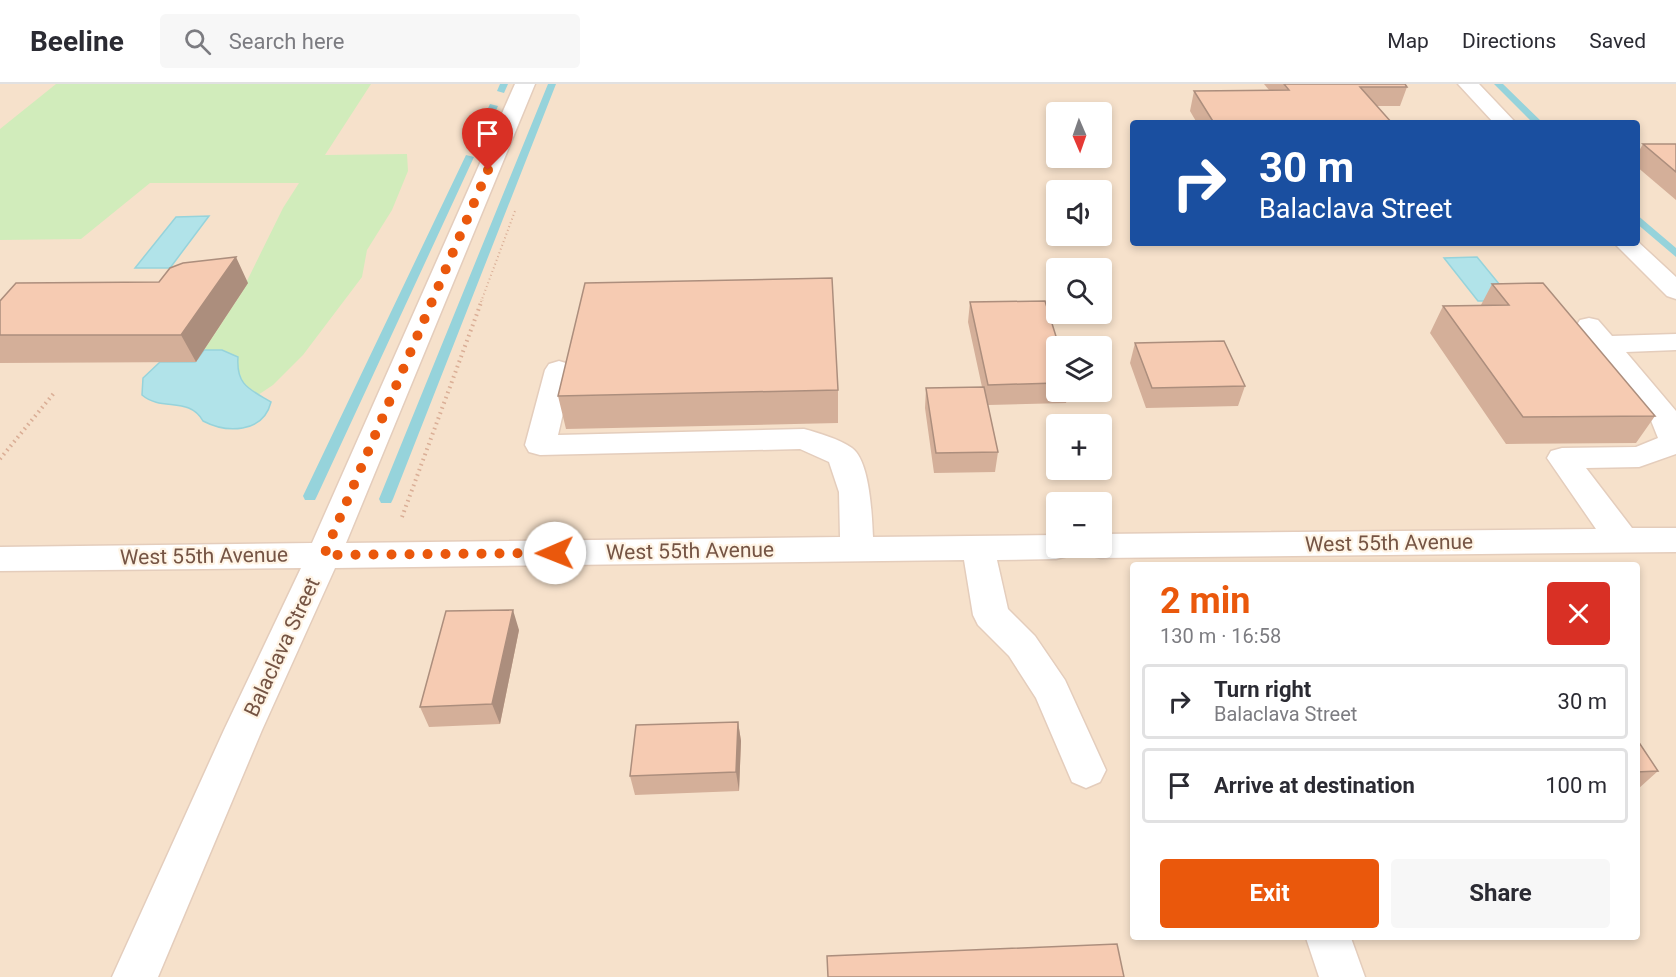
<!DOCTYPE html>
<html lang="en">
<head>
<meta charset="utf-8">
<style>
	body { margin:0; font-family:Roboto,sans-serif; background:#f7f7f7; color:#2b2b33; height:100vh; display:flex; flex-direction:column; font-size:22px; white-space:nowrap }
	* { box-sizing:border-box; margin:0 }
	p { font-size:20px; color:#7c7c81 }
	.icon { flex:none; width:33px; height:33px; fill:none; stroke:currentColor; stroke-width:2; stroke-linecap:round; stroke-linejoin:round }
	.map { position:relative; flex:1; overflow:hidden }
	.sheet { position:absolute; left:1130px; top:478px; width:510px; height:378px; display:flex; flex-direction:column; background:#fff; border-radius:6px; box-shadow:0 3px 9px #0003 }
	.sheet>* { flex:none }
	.guide { position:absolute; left:1130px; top:36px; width:510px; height:126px; border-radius:6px; box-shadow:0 3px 9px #0003; background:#1a4fa0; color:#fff; overflow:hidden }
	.needle { width:39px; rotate:178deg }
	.tools { position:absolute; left:1046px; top:18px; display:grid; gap:12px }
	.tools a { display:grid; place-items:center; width:66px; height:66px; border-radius:6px; background:#fff; box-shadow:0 3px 9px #0003; font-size:30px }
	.pin { position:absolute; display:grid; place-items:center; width:51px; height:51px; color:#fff; margin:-62px -26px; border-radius:50% 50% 50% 0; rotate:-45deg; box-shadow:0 0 6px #0007 }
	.pin .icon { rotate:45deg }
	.me { position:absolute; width:66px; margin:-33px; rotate:269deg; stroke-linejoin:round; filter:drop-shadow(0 0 4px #0008) }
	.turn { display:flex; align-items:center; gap:21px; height:126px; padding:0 30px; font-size:27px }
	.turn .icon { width:78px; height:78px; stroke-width:2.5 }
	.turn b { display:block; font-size:42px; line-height:51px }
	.round { display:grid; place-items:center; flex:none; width:63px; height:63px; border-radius:6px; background:#f7f7f7 }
	.head { display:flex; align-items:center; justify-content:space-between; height:102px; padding:0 30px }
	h1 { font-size:36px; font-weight:700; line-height:45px; color:#ea580c }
	.primary-button { display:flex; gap:12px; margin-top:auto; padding:12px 30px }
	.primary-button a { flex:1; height:69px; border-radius:6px; background:#ea580c; color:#fff; font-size:24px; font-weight:700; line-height:69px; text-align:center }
	.primary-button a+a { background:#f7f7f7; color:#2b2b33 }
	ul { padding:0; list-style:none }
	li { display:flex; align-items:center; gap:18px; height:75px; margin:0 12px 9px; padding:0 18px; border:3px solid #e1e1e2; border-radius:6px }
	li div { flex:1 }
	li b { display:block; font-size:22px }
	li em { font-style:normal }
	header { display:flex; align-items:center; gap:36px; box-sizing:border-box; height:84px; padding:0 30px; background:#fff; border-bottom:2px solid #e1e1e2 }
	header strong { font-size:28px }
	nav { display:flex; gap:33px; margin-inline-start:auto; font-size:21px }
	.search { width:420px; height:54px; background:#f7f7f7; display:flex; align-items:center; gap:15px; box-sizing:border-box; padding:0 21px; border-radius:6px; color:#7c7c81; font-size:22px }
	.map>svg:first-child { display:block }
</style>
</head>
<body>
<header>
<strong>Beeline</strong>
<div class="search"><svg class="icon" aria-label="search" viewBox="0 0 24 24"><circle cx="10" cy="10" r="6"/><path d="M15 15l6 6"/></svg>Search here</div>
<nav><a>Map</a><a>Directions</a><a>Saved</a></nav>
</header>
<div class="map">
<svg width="1676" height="893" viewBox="0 0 1676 893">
	<rect width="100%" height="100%" fill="#fef0dd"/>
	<!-- residential -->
	<path fill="#f6e1cb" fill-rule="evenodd" d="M 0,0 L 1676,0 L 1676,893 L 0,893 ZM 1056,28 L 1101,28 L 1101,74 L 1056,74 ZM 1132,39 L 1636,39 L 1636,159 L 1132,159 ZM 1056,106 L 1101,106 L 1101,152 L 1056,152 ZM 1056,184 L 1101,184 L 1101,230 L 1056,230 ZM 1056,262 L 1101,262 L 1101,308 L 1056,308 ZM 1056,340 L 1101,340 L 1101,386 L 1056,386 ZM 1056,418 L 1101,418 L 1101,464 L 1056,464 ZM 1132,482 L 1636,482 L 1636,854 L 1132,854 Z"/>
	<!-- green -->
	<path fill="#d1ecbb" d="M 56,0 L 371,0 L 325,71 L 407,70 L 408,87 L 392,126 L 367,166 L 362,193 L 303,271 L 273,301 L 258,311 L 241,297 L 222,266 L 204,266 L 240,211 L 283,124 L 299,99 L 150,99 L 81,155 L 0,156 L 0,45 Z"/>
	<!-- water -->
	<path fill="#b1e3e9" stroke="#96d3db" stroke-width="1.5" d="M 209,132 L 170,184 L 135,184 L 176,133 Z
		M 1477,173 L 1513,217 L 1478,217 L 1444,174 Z
		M 204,266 L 222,266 L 238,273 C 236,301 249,305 271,318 C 263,350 226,349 203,337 C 189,312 162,328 142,311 L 143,294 L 160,278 L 195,278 Z"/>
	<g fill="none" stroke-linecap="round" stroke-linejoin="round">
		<!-- stream -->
		<path fill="#96d3db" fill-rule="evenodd" d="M 500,0 L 508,0 L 504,9 L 497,7 Z
			M 548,0 L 556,0 L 393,415 L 391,419 L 381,419 L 379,415 Z
			M 1494,0 L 1503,0 L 1543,39 L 1533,39 Z
			M 490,20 L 498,22 L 481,60 L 473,62 L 471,60 Z
			M 466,71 L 474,73 L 317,412 L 315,416 L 305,416 L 303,412 Z
			M 1636,130 L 1676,164 L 1676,173 L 1636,139 Z"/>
		<!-- minor casing -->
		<g stroke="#e4cdbc" stroke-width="3">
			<path id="minor" d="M 515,0 L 535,0 L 346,459 L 840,453 L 839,408 L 829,378 L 800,365 L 540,371 L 529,368 L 525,361 L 545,286 L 549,280 L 559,277 L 569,280 L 573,286 L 558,351 L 804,345 C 819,349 839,355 852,364 C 870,377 872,432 873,453 L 1056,451 L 1056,464 L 1072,464 L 1068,472 L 1056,475 L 997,476 L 1008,525 L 1035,552 L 1065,596 L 1106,686 L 1100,698 L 1086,704 L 1072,698 L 1036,614 L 1009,572 L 978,541 L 973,531 L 964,476 L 335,484 L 262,646 L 158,893 L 112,893 L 224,646 L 301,484 L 0,487 L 0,463 L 312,459 Z
				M 1458,0 L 1479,0 L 1516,39 L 1494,39 Z
				M 1636,156 L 1676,193 L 1676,215 L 1667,212 L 1614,159 L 1636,159 Z
				M 1589,234 L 1598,236 L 1612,252 L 1676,250 L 1676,266 L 1626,268 L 1676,327 L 1676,370 L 1639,383 L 1586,384 L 1632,444 L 1676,444 L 1676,468 L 1101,474 L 1089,471 L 1085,464 L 1101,464 L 1101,450 L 1596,445 L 1547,374 L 1551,367 L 1562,364 L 1636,363 L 1658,354 L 1650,334 L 1576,242 L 1580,236 Z
				M 1306,854 L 1351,854 L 1365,893 L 1319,893 Z"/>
		</g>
		<!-- path-far1 -->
		<path stroke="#daae96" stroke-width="2" stroke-dasharray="1 3" stroke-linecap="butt" d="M 481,218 L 515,127"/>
		<!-- path -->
		<path stroke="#daae96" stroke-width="4" stroke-dasharray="1.5 4" stroke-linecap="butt" d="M 0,375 L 54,309
			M 402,433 L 482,216"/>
		<!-- minor -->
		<use href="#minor" fill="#fff" fill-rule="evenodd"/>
	</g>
	<!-- wall -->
	<path fill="#d4af99" d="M 1264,0 L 1405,0 L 1407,3 L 1400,22 L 1377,22 L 1392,39 L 1197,39 L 1190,27 L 1194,7 L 1269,6 Z
		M 1643,60 L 1676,60 L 1676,116 L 1636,82 L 1636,72 Z
		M 248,199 L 196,278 L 0,279 L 0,217 Z
		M 1492,200 L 1655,332 L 1636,359 L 1506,360 L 1430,249 L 1443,222 L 1481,221 Z
		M 970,218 L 1056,262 L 1056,308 L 1069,308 L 1066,319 L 988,321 L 998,368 L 995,388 L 934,389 L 925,324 L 926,304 L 982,303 L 968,238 Z
		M 1135,259 L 1245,302 L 1238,322 L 1146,324 L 1130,279 Z
		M 838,306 L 838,339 L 566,345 L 558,312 Z
		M 519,546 L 500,640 L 429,643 L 420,623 Z
		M 738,638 L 741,657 L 739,707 L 635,711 L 630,692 Z
		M 1636,654 L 1658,687 L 1638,705 L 1636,705 Z"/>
	<!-- shaded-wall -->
	<path fill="#ac8e7d" d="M 236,173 L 248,199 L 196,278 L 181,251 Z
		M 513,526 L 519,546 L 500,640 L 492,620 Z
		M 738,638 L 741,657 L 739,707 L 736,688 Z"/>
	<!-- building -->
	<path fill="#f6cbb2" stroke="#ac8e7d" stroke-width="1.5" d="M 1284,0 L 1405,0 L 1407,3 L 1360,3 L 1392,39 L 1214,39 L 1194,7 L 1289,6 Z
		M 1643,60 L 1676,60 L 1676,88 Z
		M 236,173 L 181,251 L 0,251 L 0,217 L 16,199 L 159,198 L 170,184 L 183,179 Z
		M 832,194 L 838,306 L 558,312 L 585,199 Z
		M 1543,199 L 1655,332 L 1523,333 L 1443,222 L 1509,221 L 1492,200 Z
		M 1045,217 L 1059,262 L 1056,262 L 1056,299 L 988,301 L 970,218 Z
		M 1224,257 L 1245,302 L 1152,304 L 1135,259 Z
		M 984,303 L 998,368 L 936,369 L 926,304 Z
		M 513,526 L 492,620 L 420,623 L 446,527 Z
		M 738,638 L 736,688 L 630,692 L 636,641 Z
		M 1636,654 L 1658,687 L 1636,688 Z
		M 1117,860 L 1124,893 L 828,893 L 827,872 Z"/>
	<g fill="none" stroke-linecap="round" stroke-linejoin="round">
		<!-- route -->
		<path stroke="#ea580c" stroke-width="10" stroke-dasharray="0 18" d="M 488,86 L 324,471 L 555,469"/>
	</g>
	<g text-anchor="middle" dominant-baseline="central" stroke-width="4.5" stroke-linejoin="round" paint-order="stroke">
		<!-- street labels -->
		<g font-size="21" fill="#755444" stroke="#fff4e5">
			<text transform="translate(1389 459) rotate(-1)">West 55th Avenue</text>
			<text transform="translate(690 467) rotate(-1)">West 55th Avenue</text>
			<text transform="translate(204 472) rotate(-1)">West 55th Avenue</text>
			<text transform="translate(282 563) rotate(-65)">Balaclava Street</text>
		</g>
	</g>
</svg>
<div class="tools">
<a><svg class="needle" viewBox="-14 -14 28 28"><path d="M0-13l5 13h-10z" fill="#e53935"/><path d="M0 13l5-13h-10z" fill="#7c7c81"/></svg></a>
<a><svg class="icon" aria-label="sound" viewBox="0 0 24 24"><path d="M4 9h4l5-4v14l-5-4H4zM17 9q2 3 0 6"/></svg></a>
<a><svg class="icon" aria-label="search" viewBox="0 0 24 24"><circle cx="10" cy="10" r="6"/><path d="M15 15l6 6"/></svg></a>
<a><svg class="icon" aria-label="layers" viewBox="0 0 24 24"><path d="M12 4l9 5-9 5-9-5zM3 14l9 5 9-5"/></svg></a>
<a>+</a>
<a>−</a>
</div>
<div class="pin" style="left:488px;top:86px;background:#d93025"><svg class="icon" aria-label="arrive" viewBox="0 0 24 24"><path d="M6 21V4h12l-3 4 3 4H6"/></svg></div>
<svg class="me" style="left:555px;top:469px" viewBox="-20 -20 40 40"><circle r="19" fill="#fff"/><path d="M0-13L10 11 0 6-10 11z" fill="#ea580c"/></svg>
<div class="guide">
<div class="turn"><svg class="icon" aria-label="right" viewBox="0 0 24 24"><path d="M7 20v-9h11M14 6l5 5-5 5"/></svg><div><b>30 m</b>Balaclava Street</div></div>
</div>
<section class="sheet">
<div class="head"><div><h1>2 min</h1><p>130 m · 16:58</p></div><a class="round" style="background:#d93025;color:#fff"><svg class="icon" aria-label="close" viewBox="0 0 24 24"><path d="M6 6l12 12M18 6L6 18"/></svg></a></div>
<ul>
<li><svg class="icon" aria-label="right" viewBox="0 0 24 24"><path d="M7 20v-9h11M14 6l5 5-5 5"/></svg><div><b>Turn right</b><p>Balaclava Street</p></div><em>30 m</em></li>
<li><svg class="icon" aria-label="arrive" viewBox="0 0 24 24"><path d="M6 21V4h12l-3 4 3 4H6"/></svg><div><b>Arrive at destination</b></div><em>100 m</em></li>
</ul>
<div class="primary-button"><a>Exit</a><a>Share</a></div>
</section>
</div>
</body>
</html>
